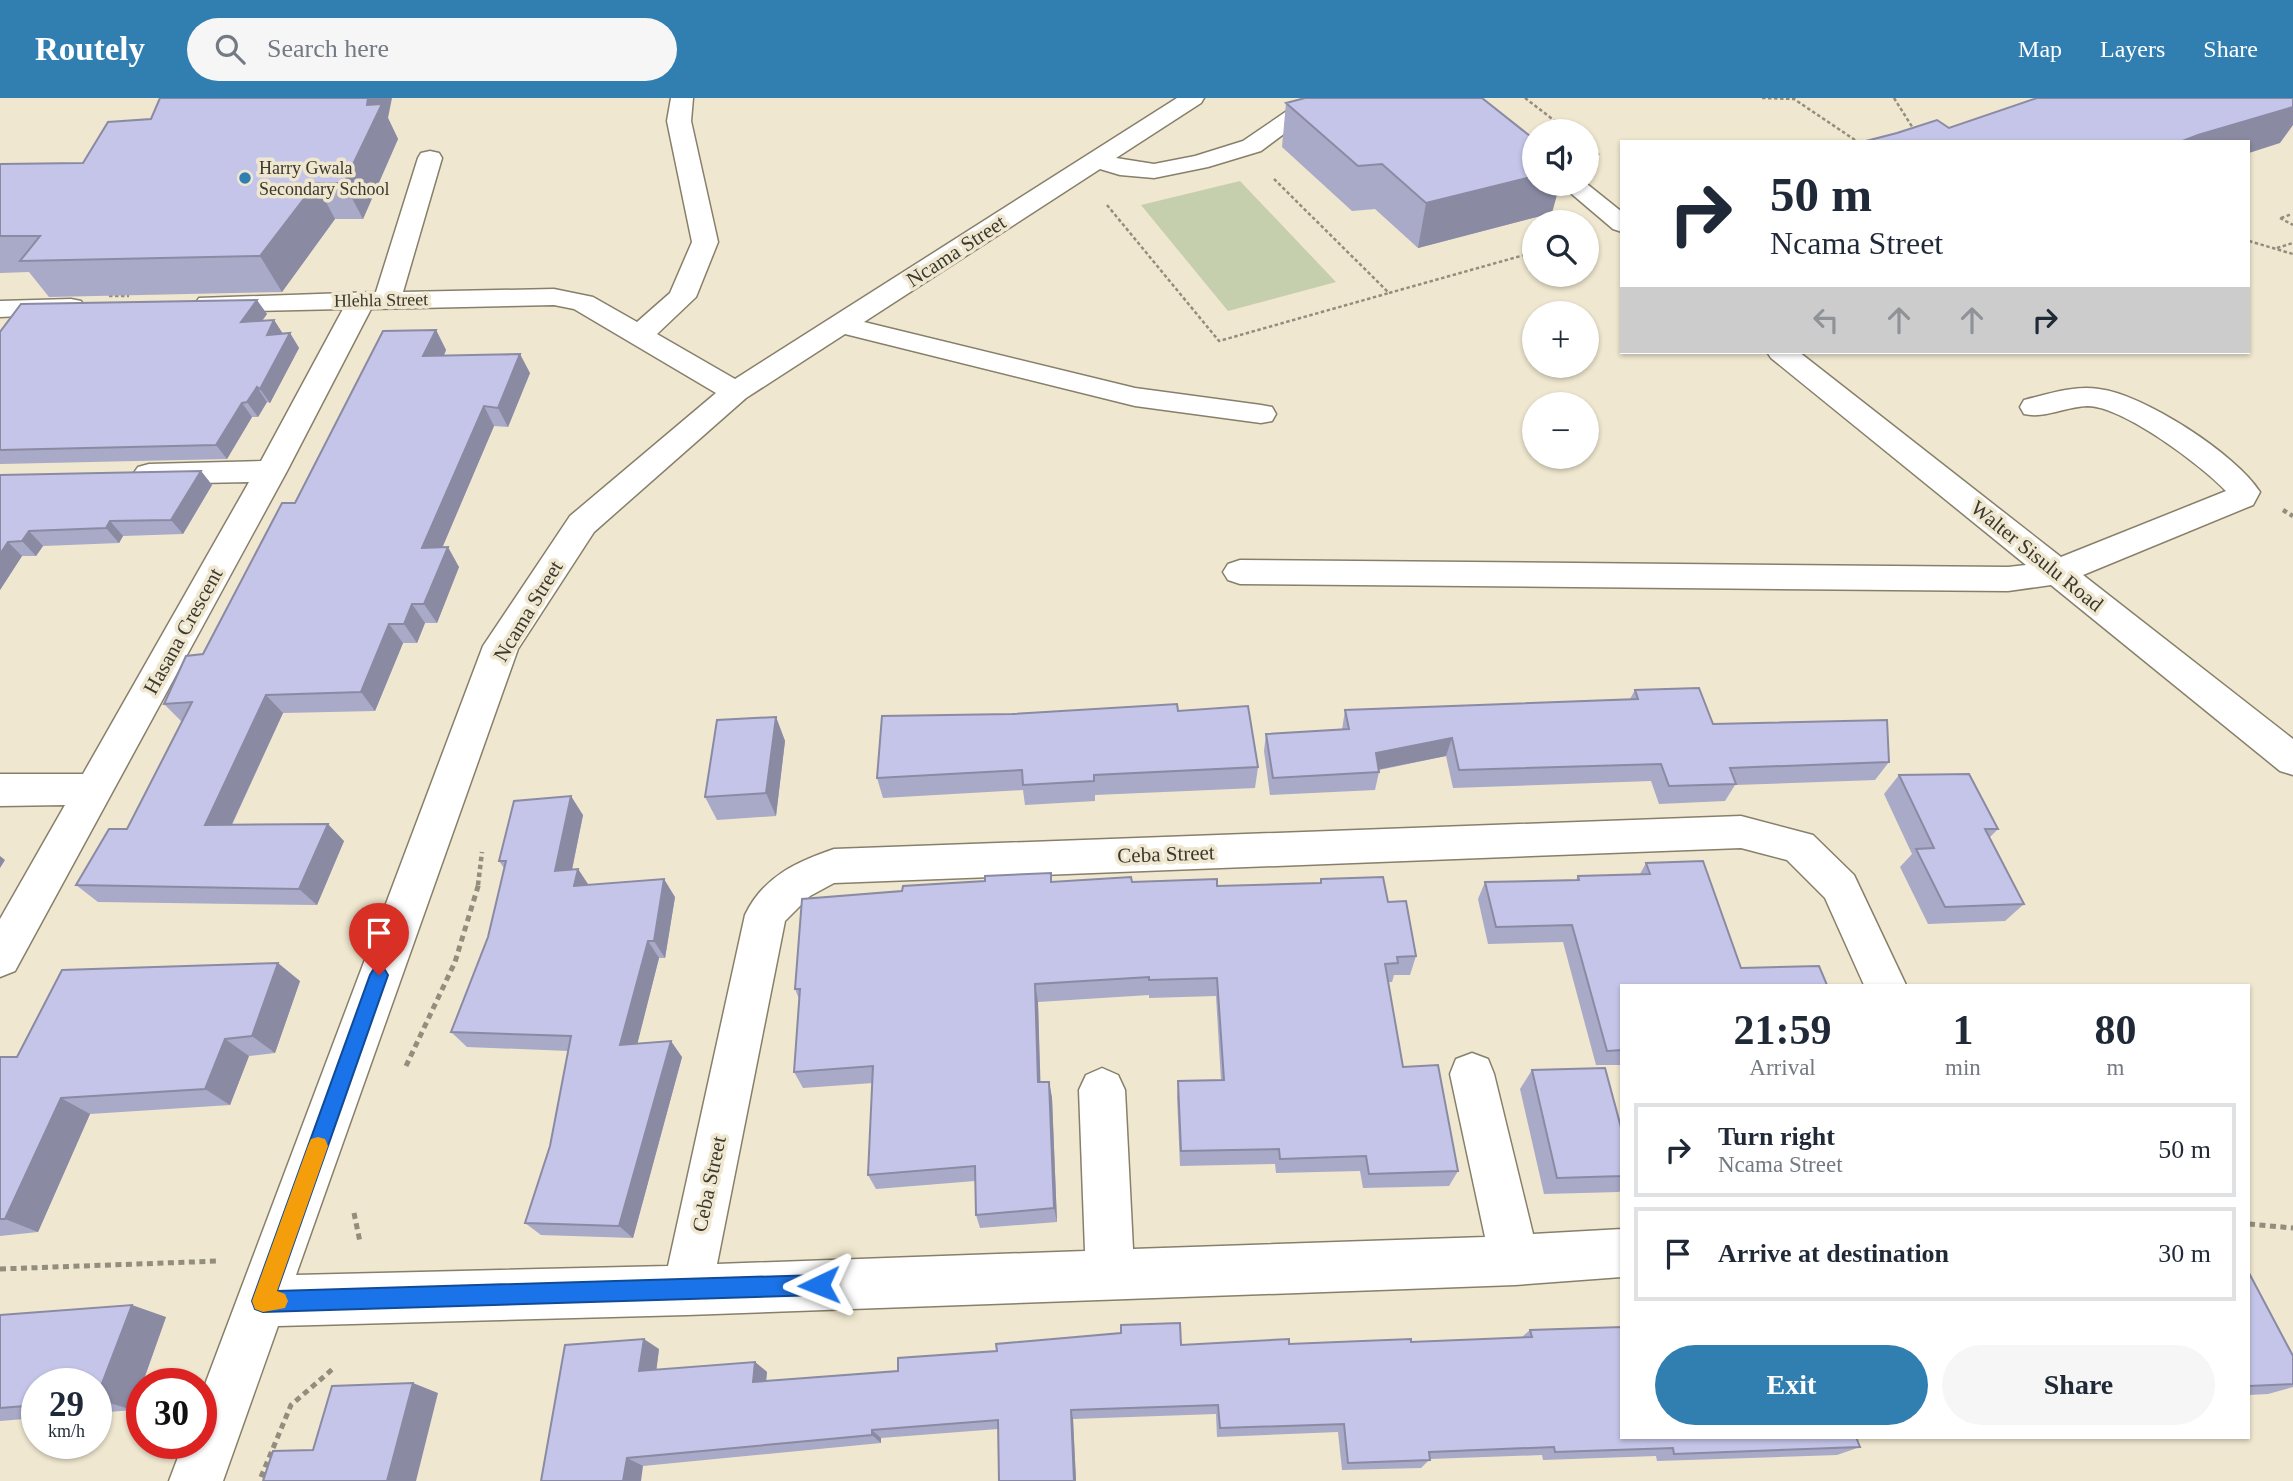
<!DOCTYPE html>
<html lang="en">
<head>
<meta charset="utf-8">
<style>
	body { margin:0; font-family:"Times New Roman",serif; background:#f6f6f7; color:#1f2937; height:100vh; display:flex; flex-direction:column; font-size:26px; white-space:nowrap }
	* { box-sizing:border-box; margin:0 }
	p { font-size:23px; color:#747a83 }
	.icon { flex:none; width:38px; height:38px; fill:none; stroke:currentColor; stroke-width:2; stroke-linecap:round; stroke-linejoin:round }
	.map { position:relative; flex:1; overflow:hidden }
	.panel { position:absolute; left:1620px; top:886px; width:630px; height:455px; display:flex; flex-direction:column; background:#fff; border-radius:0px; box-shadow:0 2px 5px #0004 }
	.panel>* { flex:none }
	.banner { position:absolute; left:1620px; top:42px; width:630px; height:214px; border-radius:0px; box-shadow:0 2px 5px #0004; background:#fff; color:#1f2937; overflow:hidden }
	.buttons { position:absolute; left:1522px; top:21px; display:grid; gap:14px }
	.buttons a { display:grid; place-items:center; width:77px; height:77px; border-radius:50%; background:#fff; box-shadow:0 2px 5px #0004; font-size:35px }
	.speed { position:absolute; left:21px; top:1270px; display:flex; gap:14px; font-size:35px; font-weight:700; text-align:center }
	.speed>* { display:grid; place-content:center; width:91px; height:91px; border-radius:50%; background:#fff; box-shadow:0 2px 5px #0004; line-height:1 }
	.speed small { font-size:18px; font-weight:400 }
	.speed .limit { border:10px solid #d22; background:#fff; color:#111 }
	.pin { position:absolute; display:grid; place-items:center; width:60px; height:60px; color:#fff; margin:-72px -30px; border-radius:50% 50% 50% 0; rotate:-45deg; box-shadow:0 0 7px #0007 }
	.pin .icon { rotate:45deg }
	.me { position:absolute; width:77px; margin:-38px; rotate:268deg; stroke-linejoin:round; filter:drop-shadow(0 0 5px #0008) }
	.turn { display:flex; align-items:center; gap:24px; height:147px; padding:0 35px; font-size:32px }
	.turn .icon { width:91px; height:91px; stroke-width:2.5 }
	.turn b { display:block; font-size:49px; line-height:60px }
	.lanes { display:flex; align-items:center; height:66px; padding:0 35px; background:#0003; justify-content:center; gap:35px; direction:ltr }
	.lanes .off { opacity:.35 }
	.eta { display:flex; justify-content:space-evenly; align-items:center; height:119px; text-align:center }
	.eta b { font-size:42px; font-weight:700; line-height:49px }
	.cta { display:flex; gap:14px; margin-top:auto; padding:14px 35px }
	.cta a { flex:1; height:80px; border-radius:42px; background:#317eb1; color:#fff; font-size:28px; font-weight:700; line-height:80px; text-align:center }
	.cta a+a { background:#f6f6f7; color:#1f2937 }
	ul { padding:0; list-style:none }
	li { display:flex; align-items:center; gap:21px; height:94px; margin:0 14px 10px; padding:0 21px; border:4px solid #e0e1e3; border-radius:0px }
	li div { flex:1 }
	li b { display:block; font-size:26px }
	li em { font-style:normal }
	header { display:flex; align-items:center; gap:42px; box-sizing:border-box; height:98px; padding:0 35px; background:#317eb1; color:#fff }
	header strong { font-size:33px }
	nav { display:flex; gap:38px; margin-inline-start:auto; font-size:24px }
	.search { width:490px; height:63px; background:#f6f6f7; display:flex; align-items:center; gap:18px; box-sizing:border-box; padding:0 24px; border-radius:38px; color:#747a83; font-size:26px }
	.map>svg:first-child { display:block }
</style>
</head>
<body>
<header>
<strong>Routely</strong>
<div class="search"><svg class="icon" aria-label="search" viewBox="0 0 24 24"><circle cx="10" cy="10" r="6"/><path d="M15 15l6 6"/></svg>Search here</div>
<nav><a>Map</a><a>Layers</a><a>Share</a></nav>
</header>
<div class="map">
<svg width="2293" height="1383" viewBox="0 0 2293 1383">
	<rect width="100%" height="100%" fill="#efe7cf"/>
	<!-- green -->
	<path fill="#c6cfad" d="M 1240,83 L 1336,184 L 1228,213 L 1141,107 Z"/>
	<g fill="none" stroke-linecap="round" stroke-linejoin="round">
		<!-- minor casing -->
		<g stroke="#877f6a" stroke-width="3">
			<path id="minor" d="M 671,0 L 693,0 L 691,23 L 718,144 L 696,199 L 657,236 L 735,281 L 1177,0 L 1204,0 L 1201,5 L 1116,60 L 1154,66 L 1195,58 L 1243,43 L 1306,0 L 1332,0 L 1261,53 L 1208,69 L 1154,80 L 1120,77 L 1100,71 L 864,224 L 1135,290 L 1261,307 L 1272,309 L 1276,316 L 1272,323 L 1261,325 L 1135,308 L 845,236 L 746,300 L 594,434 L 518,551 L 296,1177 L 668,1168 L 745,817 C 763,779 796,764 834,751 L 1741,718 L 1813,737 L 1854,777 L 1906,887 L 1864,887 L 1825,800 L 1787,762 L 1741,750 L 834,785 L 810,798 L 785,823 L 717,1166 L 1085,1153 L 1079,992 L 1086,977 L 1102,970 L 1118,977 L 1125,992 L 1133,1151 L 1485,1139 L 1450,976 L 1456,961 L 1472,955 L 1488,961 L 1494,976 L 1533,1136 L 1622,1131 L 1622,1179 L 1515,1187 L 687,1217 L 278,1228 L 223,1383 L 169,1383 L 183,1346 L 201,1346 L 201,1297 L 483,548 L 570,418 L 716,295 L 574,211 L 554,207 L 371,211 L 287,373 L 15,873 L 0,879 L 0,821 L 65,707 L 0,708 L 0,676 L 83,676 L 249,384 L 149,386 L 138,383 L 133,376 L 138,369 L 149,366 L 261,363 L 343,211 L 209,214 L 199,212 L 195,206 L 199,200 L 376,194 L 418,60 L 421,55 L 430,53 L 439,55 L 442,60 L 403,194 L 554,191 L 593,199 L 637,224 L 670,195 L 692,144 L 667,23 Z
				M 1560,86 L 1587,86 L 1622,114 L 1622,134 L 1613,131 Z
				M 71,201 L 81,203 L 85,209 L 81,215 L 0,219 L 0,203 Z
				M 1767,254 L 1799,254 L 2061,459 L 2226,393 C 2201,367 2124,309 2088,308 C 2067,308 2045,321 2024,316 L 2020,309 L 2024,302 C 2048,296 2074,287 2099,291 C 2143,296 2236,356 2260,394 L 2253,407 L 2083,477 L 2293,641 L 2293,677 L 2280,673 L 2051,487 L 2008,493 L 1240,486 L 1228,482 L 1223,474 L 1228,466 L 1240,462 L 2008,469 L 2026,467 L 1771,260 Z"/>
		</g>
		<!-- path-far2 -->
		<path stroke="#938d7d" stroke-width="2.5" stroke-dasharray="3.5 2.5" stroke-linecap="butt" d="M 1525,0 L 1568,33
			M 1762,0 L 1794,1 L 1858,44
			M 1894,0 L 1916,35
			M 1587,48 L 1599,57
			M 1274,81 L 1389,195 L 1535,154
			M 1107,107 L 1219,243 L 1389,195
			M 2280,120 L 2293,127
			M 2281,120 L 2292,116
			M 2249,143 L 2293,156
			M 2277,150 L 2293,145
			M 109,198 L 129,198"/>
		<!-- path-far1 -->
		<path stroke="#938d7d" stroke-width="4.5" stroke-dasharray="4.5 3.5" stroke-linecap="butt" d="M 2283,412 L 2293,418
			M 478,787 L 482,754"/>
		<!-- path -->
		<path stroke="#938d7d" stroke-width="5" stroke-dasharray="6 4.5" stroke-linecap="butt" d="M 406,968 L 455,864 L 479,785
			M 354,1115 L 360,1144
			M 2249,1126 L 2293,1130
			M 0,1171 L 219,1163
			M 261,1379 L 291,1307 L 335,1269"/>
		<!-- minor -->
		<use href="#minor" fill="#fff" fill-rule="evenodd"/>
	</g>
	<!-- wall -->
	<path fill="#a9a9c8" d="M 1286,5 L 1552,115 L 1418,150 L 1375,111 L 1352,113 L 1282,49 Z
		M 388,20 L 398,41 L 363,121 L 335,121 L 282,194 L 49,199 L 29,174 L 0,175 L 0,66 L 83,65 Z
		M 267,216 L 262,223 L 274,222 L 283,236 L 290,235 L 299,250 L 270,305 L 267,304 L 258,319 L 252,319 L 227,361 L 0,366 L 0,234 Z
		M 436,232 L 446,252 L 444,258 L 530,275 L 508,329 L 494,328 L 442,450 L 459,469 L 437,525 L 425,525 L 417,545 L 403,545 L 375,613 L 283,615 L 232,727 L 344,743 L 317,807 L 98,804 L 76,787 L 127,731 L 182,624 L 164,606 L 203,556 L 295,405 Z
		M 201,373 L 212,387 L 183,436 L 123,438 L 119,445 L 43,448 L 36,458 L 22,458 L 0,492 L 0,377 Z
		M 1635,592 L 1713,626 L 1889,664 L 1875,682 L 1735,687 L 1725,703 L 1659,706 L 1651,683 L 1453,690 L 1446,658 L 1379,672 L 1379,674 L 1375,692 L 1270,697 L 1264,653 L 1266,636 L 1342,632 L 1345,612 L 1630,601 Z
		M 1178,613 L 1258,669 L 1255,690 L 1095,697 L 1095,703 L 1025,707 L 1023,692 L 883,700 L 877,680 Z
		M 776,619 L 785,643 L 776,718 L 717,722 L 705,699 Z
		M 1899,677 L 1998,731 L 1989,740 L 2024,806 L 2005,823 L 1928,826 L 1900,769 L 1912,756 L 1884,696 Z
		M 583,717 L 572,772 L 578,771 L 588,787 L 675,799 L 665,860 L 659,860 L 637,946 L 682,959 L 633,1140 L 541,1137 L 525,1125 L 550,1048 L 569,953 L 467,949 L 451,934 L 488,839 L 504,770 L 499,763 Z
		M 1703,763 L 1622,887 L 1622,967 L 1596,967 L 1563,844 L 1488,846 L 1478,801 L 1485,784 L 1576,782 L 1578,778 L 1640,776 L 1646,765 Z
		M 1321,781 L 1388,804 L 1416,858 L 1410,877 L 1394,877 L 1392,884 L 1388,884 L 1403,969 L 1458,1073 L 1449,1088 L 1363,1090 L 1360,1073 L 1276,1075 L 1275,1066 L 1180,1068 L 1177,999 L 1178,983 L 1221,982 L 1216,898 L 1149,900 L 1149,897 L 1038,904 L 1040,984 L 1049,984 L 1052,1000 L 1057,1124 L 980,1130 L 976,1117 L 975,1083 L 876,1091 L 868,1077 L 873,985 L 803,990 L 794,974 L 799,901 L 795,891 L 1052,784 L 1132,784 L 1217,788 L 1320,785 Z
		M 300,883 L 275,955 L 249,958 L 230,1007 L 90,1016 L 38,1134 L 0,1138 L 0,959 L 17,959 Z
		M 1532,972 L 1622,1033 L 1622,1090 L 1619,1094 L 1544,1096 L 1520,991 Z
		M 2249,1175 L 2293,1258 L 2293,1289 L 2268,1296 L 2249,1297 Z
		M 0,1217 L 166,1219 L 133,1312 L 96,1315 L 96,1286 L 37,1286 L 37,1320 L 0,1323 Z
		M 1530,1232 L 1860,1349 L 1837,1357 L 1657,1363 L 1656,1358 L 1543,1362 L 1542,1357 L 1430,1361 L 1421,1370 L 1342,1372 L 1338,1334 L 1217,1339 L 1216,1316 L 1073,1321 L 1076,1383 L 999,1383 L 998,1331 L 881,1340 L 881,1345 L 643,1368 L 541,1383 L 659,1251 L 656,1272 L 755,1264 L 767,1274 L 766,1283 L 898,1273 L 1181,1247 L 1411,1244 L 1522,1239 Z"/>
	<!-- shaded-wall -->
	<path fill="#8a8aa3" d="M 368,0 L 392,0 L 388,20 L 398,41 L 363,121 L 344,85 Z
		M 2293,9 L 2293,27 L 2280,45 L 2249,55 L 2249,44 L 2180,44 L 2198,37 Z
		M 1535,78 L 1535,86 L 1560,86 L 1552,115 L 1418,150 L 1426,105 Z
		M 316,85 L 335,121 L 282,194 L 260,158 Z
		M 257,202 L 267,216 L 250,239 L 241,224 Z
		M 274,222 L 283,236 L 267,237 Z
		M 436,232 L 446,252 L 434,278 L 423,258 Z
		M 290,235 L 299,250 L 270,305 L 260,291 Z
		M 520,256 L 530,275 L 508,329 L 498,310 Z
		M 257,289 L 267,304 L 258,319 L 247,304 Z
		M 242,305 L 252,319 L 227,361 L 216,347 Z
		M 484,308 L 494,328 L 434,469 L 422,450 Z
		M 201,373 L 212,387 L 183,436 L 171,422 Z
		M 110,423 L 123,438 L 119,445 L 106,430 Z
		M 29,433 L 43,448 L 36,458 L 22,443 Z
		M 8,444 L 22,458 L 0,492 L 0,456 Z
		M 448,449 L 459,469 L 437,525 L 424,506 Z
		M 412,506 L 425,525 L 417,545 L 404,526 Z
		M 389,526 L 403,545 L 375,613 L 361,594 Z
		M 266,597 L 283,615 L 223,745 L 205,727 Z
		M 776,619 L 785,643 L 776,718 L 766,695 Z
		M 1452,640 L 1446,658 L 1371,673 L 1376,655 Z
		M 571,698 L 583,717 L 568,791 L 555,773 Z
		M 328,726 L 344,743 L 317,807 L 299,791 Z
		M 0,758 L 5,762 L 0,770 Z
		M 578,771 L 590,789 L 574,788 Z
		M 664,781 L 675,799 L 665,860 L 654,843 Z
		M 648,843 L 659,860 L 633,963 L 620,947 Z
		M 278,865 L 300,883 L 275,955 L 252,938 Z
		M 1035,886 L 1038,904 L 1041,1001 L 1038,984 Z
		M 225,941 L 249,958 L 230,1007 L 205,991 Z
		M 671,943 L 682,959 L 633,1140 L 619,1128 Z
		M 1049,984 L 1052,1000 L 1057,1124 L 1054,1110 Z
		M 61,1000 L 90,1016 L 38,1134 L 5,1121 Z
		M 132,1207 L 166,1219 L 133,1312 L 96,1301 Z
		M 644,1241 L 659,1251 L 655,1283 L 639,1273 Z
		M 755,1264 L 767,1274 L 765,1294 L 753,1284 Z
		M 413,1285 L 438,1295 L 416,1383 L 387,1383 Z
		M 1071,1312 L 1073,1321 L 1076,1383 L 1074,1383 Z
		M 872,1332 L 881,1340 L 881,1345 L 872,1337 Z
		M 627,1360 L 643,1368 L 641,1383 L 623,1383 Z"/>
	<!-- building -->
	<path fill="#c5c5e9" stroke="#8a8aa3" stroke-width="2" d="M 160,0 L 368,0 L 367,7 L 382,6 L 344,85 L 316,85 L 260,158 L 20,163 L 40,138 L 0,138 L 0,66 L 83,65 L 108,24 L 151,21 Z
		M 1305,0 L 1482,0 L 1535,42 L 1535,78 L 1426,105 L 1382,66 L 1358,68 L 1286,5 Z
		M 2037,0 L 2293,0 L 2293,9 L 2198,37 L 2180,44 L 1862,44 L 1897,35 L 1937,22 L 1949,30 Z
		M 257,202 L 241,224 L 274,222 L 267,237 L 290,235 L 260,291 L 257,289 L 247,304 L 242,305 L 216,347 L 0,352 L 0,234 L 21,206 Z
		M 436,232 L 423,258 L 520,256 L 498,310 L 484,308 L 422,450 L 448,449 L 424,506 L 412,506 L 404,526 L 389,526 L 361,594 L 266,597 L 205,727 L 328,726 L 299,791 L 76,787 L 109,731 L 127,731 L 192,604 L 164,606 L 186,558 L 203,556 L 282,405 L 295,405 L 383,233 Z
		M 201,373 L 171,422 L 110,423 L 106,430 L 29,433 L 22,443 L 8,444 L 0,456 L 0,377 Z
		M 1699,590 L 1713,626 L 1887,622 L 1889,664 L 1730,670 L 1736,686 L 1669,688 L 1661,666 L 1459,672 L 1452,640 L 1376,655 L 1379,674 L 1273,680 L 1266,636 L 1349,631 L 1345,612 L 1638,601 L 1635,592 Z
		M 1177,606 L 1178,613 L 1248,608 L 1258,669 L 1094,677 L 1094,683 L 1023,687 L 1022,672 L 877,680 L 882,618 L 1012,616 Z
		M 776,619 L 766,695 L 705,699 L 717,622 Z
		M 1969,676 L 1998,731 L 1985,731 L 2024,806 L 1945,809 L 1916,751 L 1934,750 L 1899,677 Z
		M 571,698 L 555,773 L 578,771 L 574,788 L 664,781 L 654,843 L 648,843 L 620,947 L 671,943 L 619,1128 L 525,1125 L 550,1048 L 571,938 L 451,934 L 488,839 L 506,763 L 499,763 L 514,703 Z
		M 1703,763 L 1741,870 L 1819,868 L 1827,887 L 1622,887 L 1622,952 L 1607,953 L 1572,827 L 1496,829 L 1485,784 L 1579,782 L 1578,778 L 1650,776 L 1646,765 Z
		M 1051,775 L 1051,784 L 1131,779 L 1132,784 L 1217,781 L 1217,788 L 1321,785 L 1321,781 L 1383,779 L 1388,804 L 1406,803 L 1416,858 L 1397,859 L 1398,865 L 1385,866 L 1403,969 L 1438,967 L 1458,1073 L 1369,1076 L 1366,1058 L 1280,1061 L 1279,1051 L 1181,1053 L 1178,983 L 1224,982 L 1217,880 L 1149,882 L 1149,879 L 1035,886 L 1038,984 L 1049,984 L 1054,1110 L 976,1117 L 975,1068 L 868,1077 L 873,968 L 794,974 L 800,891 L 795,891 L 802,801 L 902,793 L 903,788 L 985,783 L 985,778 Z
		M 278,865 L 252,938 L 225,941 L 205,991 L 61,1000 L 5,1121 L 0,1121 L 0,959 L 17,959 L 62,872 Z
		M 1605,970 L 1622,1033 L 1622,1078 L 1557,1080 L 1532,972 Z
		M 2249,1175 L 2293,1258 L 2293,1286 L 2249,1288 Z
		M 132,1207 L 96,1301 L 96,1286 L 37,1286 L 37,1307 L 0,1310 L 0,1217 Z
		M 1180,1225 L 1181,1247 L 1289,1241 L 1289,1246 L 1411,1241 L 1411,1244 L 1532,1239 L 1530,1232 L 1622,1229 L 1622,1339 L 1856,1339 L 1860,1349 L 1674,1356 L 1673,1350 L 1555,1354 L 1554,1349 L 1429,1354 L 1430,1362 L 1348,1365 L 1344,1326 L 1220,1330 L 1218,1307 L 1071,1312 L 1074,1383 L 999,1383 L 998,1322 L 872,1332 L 872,1337 L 627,1360 L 623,1383 L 541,1383 L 565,1247 L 644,1241 L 639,1273 L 755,1264 L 753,1284 L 898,1273 L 898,1260 L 997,1253 L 996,1246 L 1121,1235 L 1121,1227 Z
		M 413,1285 L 387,1383 L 263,1383 L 273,1353 L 313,1352 L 332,1288 Z"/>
	<!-- route -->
	<path fill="#1a73e8" stroke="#114b97" stroke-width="2" d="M 379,869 L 385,872 L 388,877 L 277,1193 L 819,1177 L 826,1180 L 829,1187 L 826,1194 L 819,1197 L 263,1214 L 255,1211 L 252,1203 L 370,877 L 373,872 Z"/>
	<!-- slow -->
	<path fill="#f59e0b" d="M 318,1039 L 325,1041 L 328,1048 L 277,1193 L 285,1196 L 288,1203 L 285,1210 L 263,1214 L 255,1211 L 252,1203 L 308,1048 L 311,1041 Z"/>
	<!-- markers -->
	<circle fill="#317eb1" stroke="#efe7cf" stroke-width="2.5" cx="245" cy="80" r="7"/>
	<g text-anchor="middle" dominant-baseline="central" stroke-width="7" stroke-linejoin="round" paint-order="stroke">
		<!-- far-poi labels -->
		<g font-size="18" fill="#3b382f" stroke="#efe7cf" text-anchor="start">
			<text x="259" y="70">Harry Gwala<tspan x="259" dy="21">Secondary School</tspan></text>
		</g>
		<!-- far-street labels -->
		<g font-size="18" fill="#3b382f" stroke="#efe7cf">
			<text transform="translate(381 202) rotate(-1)">Hlehla Street</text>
		</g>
		<!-- street labels -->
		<g font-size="21" fill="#3b382f" stroke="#efe7cf">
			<text transform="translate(956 153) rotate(-33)">Ncama Street</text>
			<text transform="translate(2037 458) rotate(39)">Walter Sisulu Road</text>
			<text transform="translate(528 513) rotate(-59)">Ncama Street</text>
			<text transform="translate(183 533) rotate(-61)">Hasana Crescent</text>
			<text transform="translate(1166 756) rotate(-2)">Ceba Street</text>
			<text transform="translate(709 1086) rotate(-78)">Ceba Street</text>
		</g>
	</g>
</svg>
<div class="buttons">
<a><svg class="icon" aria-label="sound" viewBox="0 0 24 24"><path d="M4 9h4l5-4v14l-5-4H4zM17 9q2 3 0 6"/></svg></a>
<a><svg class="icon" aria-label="search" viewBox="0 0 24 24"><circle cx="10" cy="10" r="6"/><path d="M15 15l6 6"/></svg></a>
<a>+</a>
<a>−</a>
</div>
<div class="speed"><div>29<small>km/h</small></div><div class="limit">30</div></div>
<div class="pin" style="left:379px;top:877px;background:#d93025"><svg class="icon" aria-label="arrive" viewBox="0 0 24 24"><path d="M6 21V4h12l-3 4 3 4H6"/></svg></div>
<svg class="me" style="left:819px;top:1187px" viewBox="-20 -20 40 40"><path d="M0-17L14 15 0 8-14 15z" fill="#1a73e8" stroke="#fff" stroke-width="4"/></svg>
<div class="banner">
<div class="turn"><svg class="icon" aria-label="right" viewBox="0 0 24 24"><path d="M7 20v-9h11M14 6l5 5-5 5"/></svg><div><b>50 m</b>Ncama Street</div></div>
<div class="lanes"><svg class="icon off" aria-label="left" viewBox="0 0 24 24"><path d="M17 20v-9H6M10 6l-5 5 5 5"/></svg><svg class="icon off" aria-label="ahead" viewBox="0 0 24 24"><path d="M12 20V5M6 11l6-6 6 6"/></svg><svg class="icon off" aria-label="ahead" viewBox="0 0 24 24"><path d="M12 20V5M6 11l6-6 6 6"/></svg><svg class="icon" aria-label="right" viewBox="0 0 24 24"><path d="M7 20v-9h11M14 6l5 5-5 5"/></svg></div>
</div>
<section class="panel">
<div class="eta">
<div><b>21:59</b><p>Arrival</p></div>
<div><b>1</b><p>min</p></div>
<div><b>80</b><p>m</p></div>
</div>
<ul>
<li><svg class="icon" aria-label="right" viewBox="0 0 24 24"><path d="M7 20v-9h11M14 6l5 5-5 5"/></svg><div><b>Turn right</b><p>Ncama Street</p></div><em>50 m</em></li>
<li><svg class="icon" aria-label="arrive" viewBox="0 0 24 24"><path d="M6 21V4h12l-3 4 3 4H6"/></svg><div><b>Arrive at destination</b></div><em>30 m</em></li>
</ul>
<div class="cta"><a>Exit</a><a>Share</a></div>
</section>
</div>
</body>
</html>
